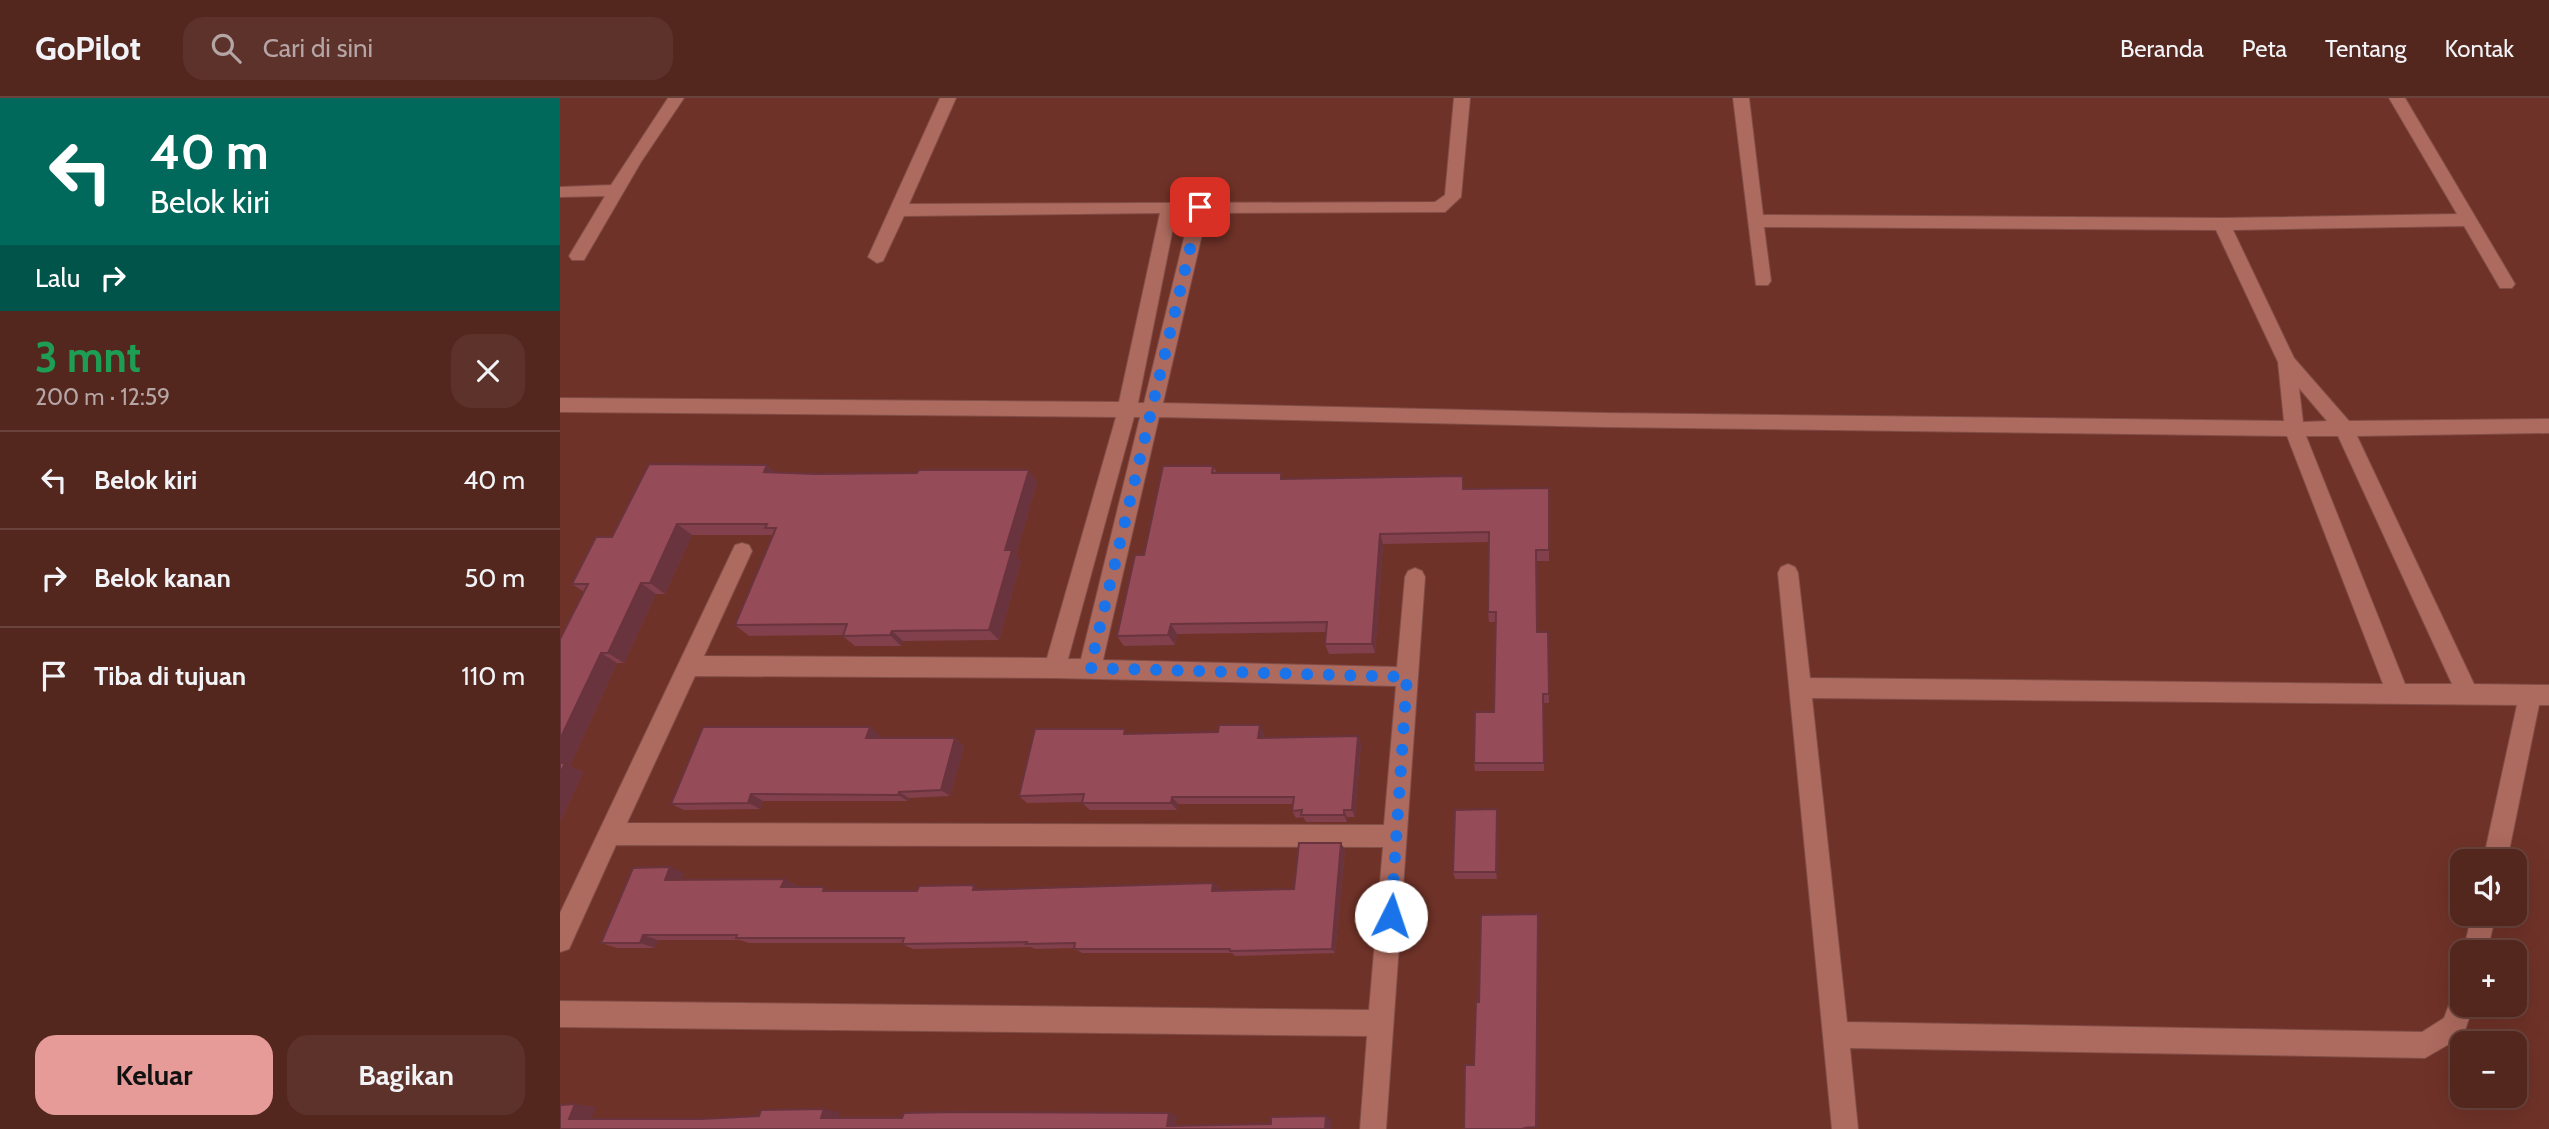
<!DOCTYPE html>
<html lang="id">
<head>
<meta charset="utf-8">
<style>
	body { margin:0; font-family:Cabin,sans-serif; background:#5c322b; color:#f1f3f6; height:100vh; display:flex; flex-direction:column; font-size:26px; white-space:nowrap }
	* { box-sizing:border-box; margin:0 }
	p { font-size:23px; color:#b5a5a4 }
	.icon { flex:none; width:38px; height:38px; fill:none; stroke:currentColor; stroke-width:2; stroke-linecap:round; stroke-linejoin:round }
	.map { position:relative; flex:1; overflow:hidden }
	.panel { display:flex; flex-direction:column; background:#53261e; width:560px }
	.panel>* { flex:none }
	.top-card { background:#00695c; color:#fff; overflow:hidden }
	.controls { position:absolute; left:1890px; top:751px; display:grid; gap:14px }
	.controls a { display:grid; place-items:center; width:77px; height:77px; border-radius:14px; background:#53261e; box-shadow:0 7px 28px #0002,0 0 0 2px #69433c; font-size:35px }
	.pin { position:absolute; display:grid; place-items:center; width:60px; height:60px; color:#fff; margin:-30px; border-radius:14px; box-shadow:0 4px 10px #0006 }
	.me { position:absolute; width:77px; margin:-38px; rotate:4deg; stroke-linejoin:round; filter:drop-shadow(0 0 5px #0008) }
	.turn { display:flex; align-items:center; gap:24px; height:147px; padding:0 35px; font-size:32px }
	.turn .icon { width:91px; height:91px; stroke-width:2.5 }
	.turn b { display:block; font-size:49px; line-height:60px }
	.then { display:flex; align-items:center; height:66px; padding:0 35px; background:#0003; gap:14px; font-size:26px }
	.round { display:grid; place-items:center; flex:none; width:74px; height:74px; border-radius:21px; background:#5c322b }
	.summary { display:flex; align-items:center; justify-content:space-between; height:119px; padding:0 35px }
	h1 { font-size:42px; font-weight:700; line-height:52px; color:#1e9e55 }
	.primary-button { display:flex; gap:14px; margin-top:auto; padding:14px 35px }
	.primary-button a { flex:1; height:80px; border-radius:21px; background:#e69b98; color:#111; font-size:28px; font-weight:700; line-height:80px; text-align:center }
	.primary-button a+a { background:#5c322b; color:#f1f3f6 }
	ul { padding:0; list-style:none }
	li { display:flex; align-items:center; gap:21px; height:98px; padding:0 35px; border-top:2px solid #69433c }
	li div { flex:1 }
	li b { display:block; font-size:26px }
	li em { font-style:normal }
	header { display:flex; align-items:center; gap:42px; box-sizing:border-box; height:98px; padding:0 35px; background:#53261e; border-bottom:2px solid #69433c }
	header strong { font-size:33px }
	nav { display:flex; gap:38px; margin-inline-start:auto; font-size:24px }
	.search { width:490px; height:63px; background:#5c322b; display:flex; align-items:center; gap:18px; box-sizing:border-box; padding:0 24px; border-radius:21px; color:#b5a5a4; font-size:26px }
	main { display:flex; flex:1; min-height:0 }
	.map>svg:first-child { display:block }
</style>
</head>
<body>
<header>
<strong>GoPilot</strong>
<div class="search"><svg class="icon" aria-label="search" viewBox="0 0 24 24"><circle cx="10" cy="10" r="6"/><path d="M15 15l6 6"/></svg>Cari di sini</div>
<nav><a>Beranda</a><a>Peta</a><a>Tentang</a><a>Kontak</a></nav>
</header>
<main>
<section class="panel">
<div class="top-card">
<div class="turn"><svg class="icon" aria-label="left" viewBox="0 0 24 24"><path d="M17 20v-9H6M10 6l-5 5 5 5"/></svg><div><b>40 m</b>Belok kiri</div></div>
<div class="then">Lalu<svg class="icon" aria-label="right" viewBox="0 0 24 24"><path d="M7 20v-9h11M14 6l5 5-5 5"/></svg></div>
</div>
<div class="summary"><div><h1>3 mnt</h1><p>200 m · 12:59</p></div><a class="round"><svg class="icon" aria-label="close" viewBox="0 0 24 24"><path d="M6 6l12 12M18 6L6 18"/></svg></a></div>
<ul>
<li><svg class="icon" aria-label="left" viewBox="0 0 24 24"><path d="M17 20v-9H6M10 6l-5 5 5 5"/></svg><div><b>Belok kiri</b></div><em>40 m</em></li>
<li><svg class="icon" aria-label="right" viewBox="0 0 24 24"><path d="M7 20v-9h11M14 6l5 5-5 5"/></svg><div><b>Belok kanan</b></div><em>50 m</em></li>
<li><svg class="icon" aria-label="arrive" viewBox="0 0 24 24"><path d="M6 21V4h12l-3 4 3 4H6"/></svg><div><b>Tiba di tujuan</b></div><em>110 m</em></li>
</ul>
<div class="primary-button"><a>Keluar</a><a>Bagikan</a></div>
</section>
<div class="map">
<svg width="1989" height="1031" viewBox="0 0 1989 1031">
	<rect width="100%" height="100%" fill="#6f3228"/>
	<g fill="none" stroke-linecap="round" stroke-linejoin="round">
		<!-- street casing -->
		<g stroke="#814e48" stroke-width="2">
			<path id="street" d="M 108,0 L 124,0 L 81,64 L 24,162 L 12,162 L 9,158 L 45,98 L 0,99 L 0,89 L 51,87 Z
				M 380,0 L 396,0 L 349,106 L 875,104 L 885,97 L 894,0 L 910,0 L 901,99 L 885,114 L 647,115 L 603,305 L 1045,315 L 1724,323 L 1718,264 L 1656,132 L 1204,129 L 1211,183 L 1208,187 L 1196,187 L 1173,0 L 1189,0 L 1203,117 L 1662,120 L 1897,116 L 1829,0 L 1845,0 L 1955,186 L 1952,190 L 1940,190 L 1904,128 L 1673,132 L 1734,260 L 1789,323 L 1989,321 L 1989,335 L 1797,338 L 1914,586 L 1989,587 L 1989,607 L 1979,607 L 1947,763 L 1923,763 L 1957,607 L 1252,600 L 1287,924 L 1862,934 L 1884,920 L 1893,896 L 1902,892 L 1902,906 L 1914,906 L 1903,938 L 1865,960 L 1290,950 L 1298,1031 L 1272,1031 L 1218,475 L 1221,469 L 1228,466 L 1235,469 L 1238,475 L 1250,580 L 1823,586 L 1727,338 L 1045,329 L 599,319 L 543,562 L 837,569 L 845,479 L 848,473 L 855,470 L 862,473 L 865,479 L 826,1031 L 800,1031 L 807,938 L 0,929 L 0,903 L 809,912 L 823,749 L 56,747 L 9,851 L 0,854 L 0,815 L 175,447 L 182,445 L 189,447 L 192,453 L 144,558 L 487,560 L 556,319 L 0,314 L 0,300 L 559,304 L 600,115 L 344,118 L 323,163 L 317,165 L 308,159 ZM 616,115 L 630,115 L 584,305 L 578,305 ZM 1739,290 L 1767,323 L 1743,324 ZM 574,319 L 580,319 L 521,561 L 508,561 ZM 1746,338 L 1778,338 L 1892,586 L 1845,586 ZM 135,578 L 495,580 L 836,588 L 824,727 L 67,725 Z
				M 1912,816 L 1936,816 L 1927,854 L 1903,854 Z"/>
		</g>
		<!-- street -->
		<use href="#street" fill="#ad6a5e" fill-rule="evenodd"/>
	</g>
	<!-- wall -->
	<path fill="#81404c" d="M 207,367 L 215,375 L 477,384 L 456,457 L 461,463 L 439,542 L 343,543 L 341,548 L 295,548 L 283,538 L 283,537 L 189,538 L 175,527 L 213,437 L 132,437 L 105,496 L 96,496 L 64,565 L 57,565 L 10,668 L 23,674 L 0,724 L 24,494 L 12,486 L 52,439 Z
		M 653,368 L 657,375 L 724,381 L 905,391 L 989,390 L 989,463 L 977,463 L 977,534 L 988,534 L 989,605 L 984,605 L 984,673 L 915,673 L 914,665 L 934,614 L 936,524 L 929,524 L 928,514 L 929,444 L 823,446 L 815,555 L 769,556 L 765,546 L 766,534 L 617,536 L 615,547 L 564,548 L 557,538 L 584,457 Z
		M 310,629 L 319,637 L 318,640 L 395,640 L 404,648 L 390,698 L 349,700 L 348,703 L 203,703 L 200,711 L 124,712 L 111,706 Z
		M 704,635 L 704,640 L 798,638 L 801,646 L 795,719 L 787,719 L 787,724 L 746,724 L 743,719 L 736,720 L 732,713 L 733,706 L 618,706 L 617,712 L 530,712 L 522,705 L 522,704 L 467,705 L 459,698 L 570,636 Z
		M 937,711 L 938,720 L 937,781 L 895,781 L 893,774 Z
		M 785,752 L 775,855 L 675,858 L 672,855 L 522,855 L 514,850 L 475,851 L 471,849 L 353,851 L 342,846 L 343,845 L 189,845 L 180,842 L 98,842 L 95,850 L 57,850 L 41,845 L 124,775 L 121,782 L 237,787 L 236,789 L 271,793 L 422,792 L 653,785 L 659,790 L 658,792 L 734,791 Z"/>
	<!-- shaded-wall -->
	<path fill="#69343e" d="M 207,367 L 220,379 L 204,374 Z
		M 469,372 L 477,384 L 456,457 L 461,463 L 439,542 L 429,532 L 445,452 Z
		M 117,426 L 132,437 L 105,496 L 90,485 Z
		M 820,436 L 823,446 L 815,555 L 812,546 Z
		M 81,485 L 96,496 L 64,565 L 48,555 Z
		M 611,526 L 617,536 L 615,547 L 608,537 Z
		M 332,533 L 343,543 L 341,548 L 330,537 Z
		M 41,555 L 57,565 L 10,668 L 23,674 L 0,724 L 0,641 Z
		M 700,627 L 704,635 L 703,647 L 698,640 Z
		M 310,629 L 319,637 L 316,648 L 306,640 Z
		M 798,638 L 801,646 L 795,719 L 792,712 Z
		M 395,640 L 404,648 L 390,698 L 381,692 Z
		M 339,694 L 349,700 L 348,703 L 338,697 Z
		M 191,696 L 203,703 L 200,711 L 188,705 Z
		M 612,699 L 618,706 L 617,712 L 611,705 Z
		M 937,711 L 938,720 L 937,781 L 936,774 Z
		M 784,712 L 787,719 L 787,724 L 784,717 Z
		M 781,745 L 785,752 L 775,855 L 772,851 Z
		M 110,769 L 124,775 L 119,788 L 105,782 Z
		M 225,781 L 237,787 L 234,795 L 221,789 Z
		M 653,785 L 659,790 L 657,798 L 652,793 Z
		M 414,787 L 423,793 L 413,792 Z
		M 83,837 L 98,842 L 95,850 L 80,845 Z
		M 15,1006 L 36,1009 L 30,1024 L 9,1021 Z
		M 264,1011 L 280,1014 L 277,1023 L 261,1020 Z
		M 609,1015 L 617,1018 L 615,1030 L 607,1028 Z
		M 766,1018 L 771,1021 L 771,1031 L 765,1031 Z"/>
	<!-- building -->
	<path fill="#964b58" stroke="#69343e" stroke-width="2" d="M 89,366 L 207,367 L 204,374 L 255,376 L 357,375 L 359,372 L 469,372 L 445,452 L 452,452 L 429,532 L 332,533 L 330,537 L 283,538 L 287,526 L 175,527 L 216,430 L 205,430 L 207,426 L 117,426 L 90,485 L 81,485 L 48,555 L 41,555 L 0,641 L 0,541 L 28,486 L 12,486 L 36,439 L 52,439 Z
		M 603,368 L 653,368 L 652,375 L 721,375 L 721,381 L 903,378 L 903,391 L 989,390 L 989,452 L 976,452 L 977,534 L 988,534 L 989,596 L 983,596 L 984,665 L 914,665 L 915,614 L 934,614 L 936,514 L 928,514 L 929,434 L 820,436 L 812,546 L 765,546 L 767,524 L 611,526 L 608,537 L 557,538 L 575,457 L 584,457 Z
		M 659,627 L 700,627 L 698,640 L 798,638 L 792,712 L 784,712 L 784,717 L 741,717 L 742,712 L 732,713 L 734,699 L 612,699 L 611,705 L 522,705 L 524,696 L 459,698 L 475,631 L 565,631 L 564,636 L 658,634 Z
		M 143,629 L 310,629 L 306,640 L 395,640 L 381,692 L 339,694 L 338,697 L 191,696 L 188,705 L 111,706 Z
		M 0,665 L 5,665 L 0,676 Z
		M 937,711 L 936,774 L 893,774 L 895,712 Z
		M 739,745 L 781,745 L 772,851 L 670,853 L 670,851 L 514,851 L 515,845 L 466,846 L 467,844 L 342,846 L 344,840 L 176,840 L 177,837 L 83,837 L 80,845 L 41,845 L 73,770 L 110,769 L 105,782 L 225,781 L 221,789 L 264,789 L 263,793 L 357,793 L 359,788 L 414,787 L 413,792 L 653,785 L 652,793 L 734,791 Z
		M 978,816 L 976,1029 L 965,1030 L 966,1031 L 904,1031 L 905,967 L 914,967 L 916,904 L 919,904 L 921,817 Z
		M 15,1006 L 9,1021 L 141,1021 L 199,1018 L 201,1012 L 264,1011 L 261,1020 L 342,1020 L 344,1015 L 396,1014 L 609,1015 L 607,1028 L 711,1026 L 711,1019 L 766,1018 L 765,1031 L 0,1031 L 0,1007 Z"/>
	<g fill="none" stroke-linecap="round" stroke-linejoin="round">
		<!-- route -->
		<path stroke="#1a73e8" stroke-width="12" stroke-dasharray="0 21.6" d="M 640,109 L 530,570 L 847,579 L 831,818"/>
	</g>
</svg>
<div class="controls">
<a><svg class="icon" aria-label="sound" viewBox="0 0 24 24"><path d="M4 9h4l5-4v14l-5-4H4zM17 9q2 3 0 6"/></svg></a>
<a>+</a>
<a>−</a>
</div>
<div class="pin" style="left:640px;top:109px;background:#d93025"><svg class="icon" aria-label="arrive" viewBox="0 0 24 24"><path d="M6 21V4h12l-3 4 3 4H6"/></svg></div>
<svg class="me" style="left:831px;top:818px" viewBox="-20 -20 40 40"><circle r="19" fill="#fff"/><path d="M0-13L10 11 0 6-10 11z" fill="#1a73e8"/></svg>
</div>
</main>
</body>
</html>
